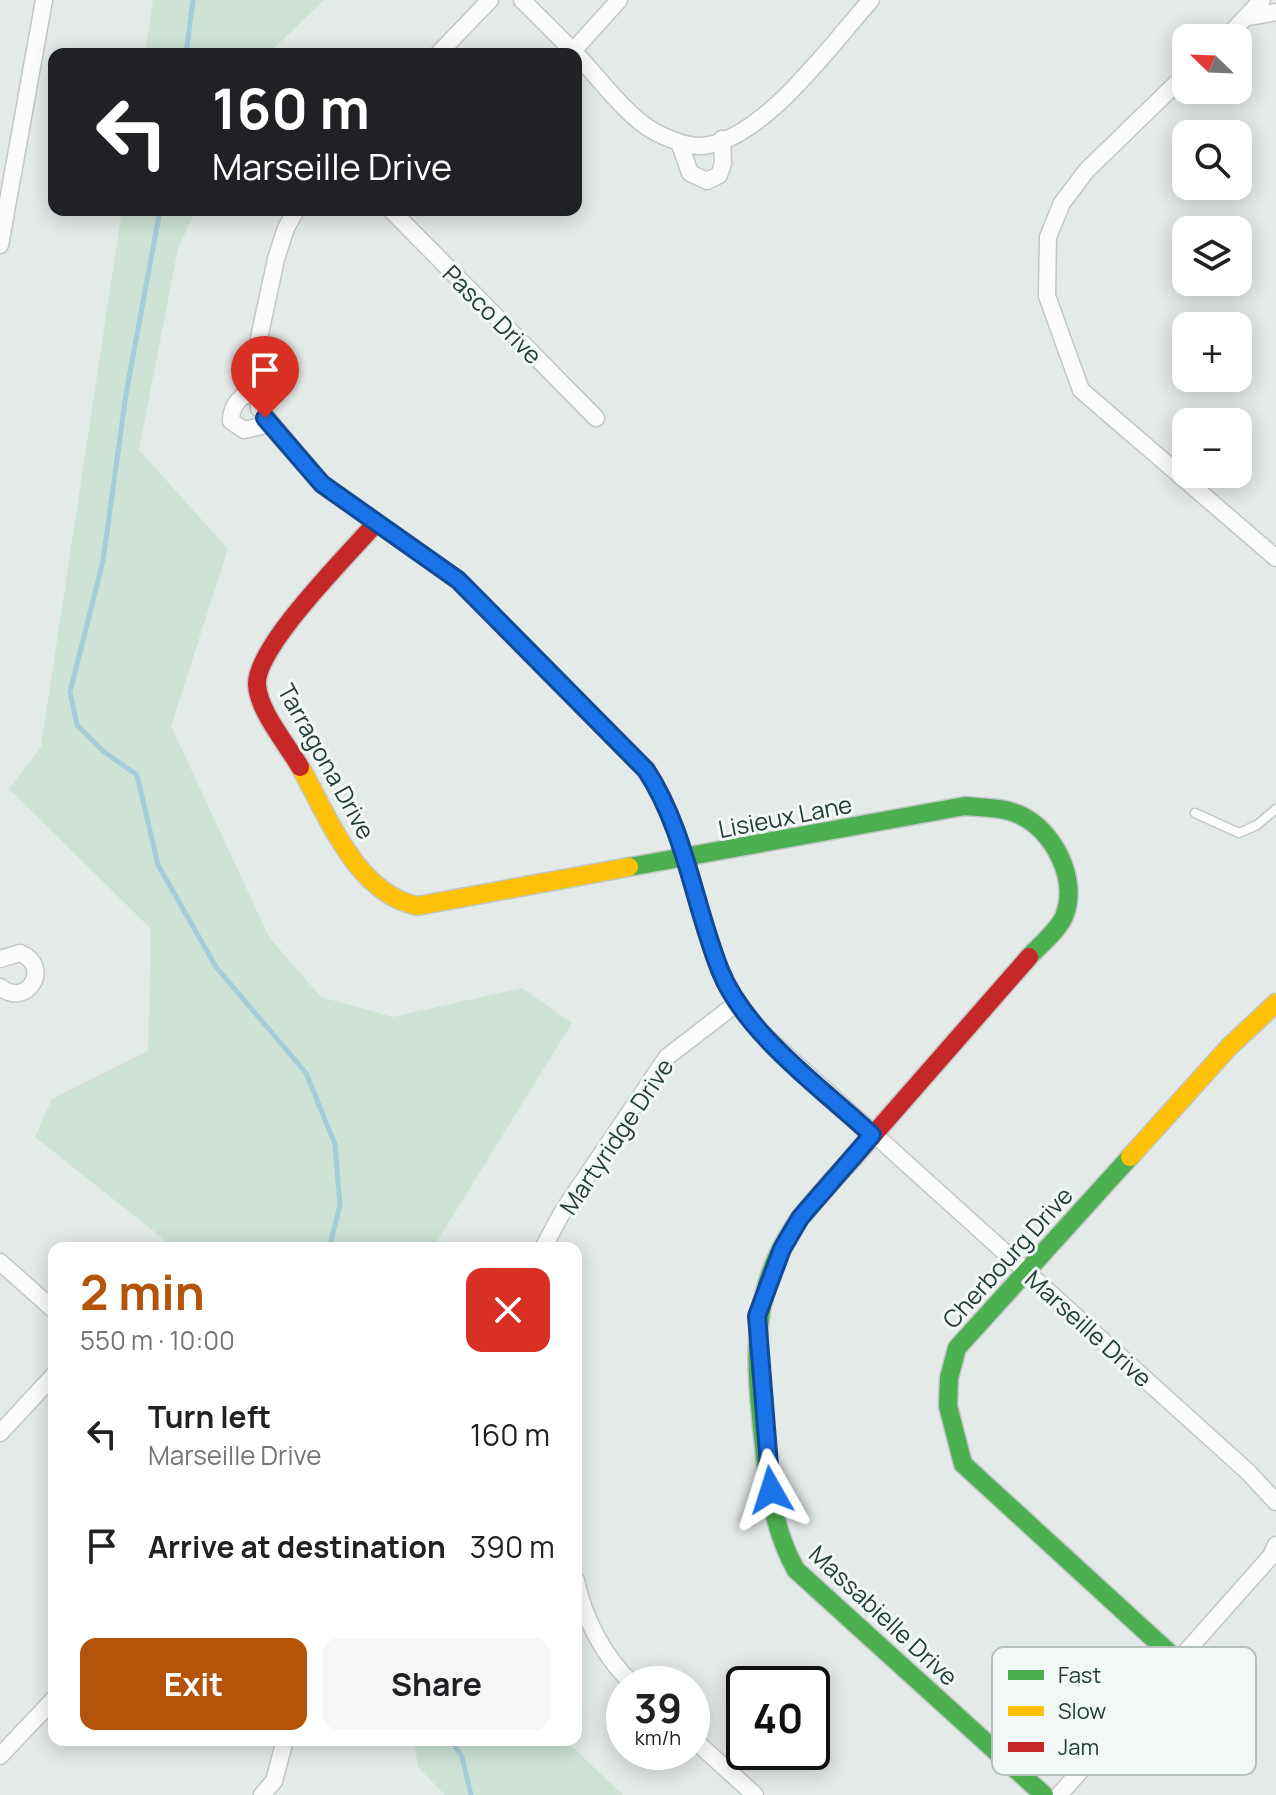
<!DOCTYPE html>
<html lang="en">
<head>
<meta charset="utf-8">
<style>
	body { margin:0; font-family:Manrope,sans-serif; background:#f6f6f6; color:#202124; height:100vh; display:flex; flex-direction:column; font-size:30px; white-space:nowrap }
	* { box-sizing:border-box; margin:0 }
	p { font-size:26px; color:#757577 }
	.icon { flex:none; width:44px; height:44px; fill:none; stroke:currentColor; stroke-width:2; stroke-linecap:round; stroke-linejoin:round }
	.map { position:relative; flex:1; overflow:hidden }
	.details { position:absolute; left:48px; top:1242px; width:534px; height:504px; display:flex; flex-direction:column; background:#fff; border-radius:16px; box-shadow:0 4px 20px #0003 }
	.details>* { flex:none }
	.guide { position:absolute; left:48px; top:48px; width:534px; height:168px; border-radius:16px; box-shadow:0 4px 20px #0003; background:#202124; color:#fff; overflow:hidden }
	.needle { width:52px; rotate:293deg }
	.controls { position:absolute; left:1172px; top:24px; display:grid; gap:16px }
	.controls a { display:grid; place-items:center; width:80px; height:80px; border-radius:16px; background:#fff; box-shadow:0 4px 20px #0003; font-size:40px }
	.speed { position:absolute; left:606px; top:1666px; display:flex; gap:16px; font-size:40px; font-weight:700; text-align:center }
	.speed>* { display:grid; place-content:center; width:104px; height:104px; border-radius:50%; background:#fff; box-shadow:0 4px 20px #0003; line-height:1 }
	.speed small { font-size:20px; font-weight:400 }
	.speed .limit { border:4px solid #111; border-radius:12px; background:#fff; color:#111 }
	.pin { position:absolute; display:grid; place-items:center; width:68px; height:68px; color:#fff; margin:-82px -34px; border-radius:50% 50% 50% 0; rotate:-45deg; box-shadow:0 0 8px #0007 }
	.pin .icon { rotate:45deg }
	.me { position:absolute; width:88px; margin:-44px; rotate:354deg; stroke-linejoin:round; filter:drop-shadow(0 0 6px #0008) }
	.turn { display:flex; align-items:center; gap:28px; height:168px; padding:0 32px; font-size:36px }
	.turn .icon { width:104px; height:104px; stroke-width:2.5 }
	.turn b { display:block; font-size:56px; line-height:68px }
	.round { display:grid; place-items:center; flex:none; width:84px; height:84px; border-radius:16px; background:#f6f6f6 }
	.head { display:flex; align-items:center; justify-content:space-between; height:136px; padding:0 32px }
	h1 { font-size:48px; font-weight:700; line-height:60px; color:#b45309 }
	.primary-button { display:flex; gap:16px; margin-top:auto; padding:16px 32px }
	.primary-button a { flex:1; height:92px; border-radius:16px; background:#b45309; color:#fff; font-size:32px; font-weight:700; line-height:92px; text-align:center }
	.primary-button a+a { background:#f6f6f6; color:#202124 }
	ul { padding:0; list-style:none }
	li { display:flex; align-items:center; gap:24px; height:112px; padding:0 32px }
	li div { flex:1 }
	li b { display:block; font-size:30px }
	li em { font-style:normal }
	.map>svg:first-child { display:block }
</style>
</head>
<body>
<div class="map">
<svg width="1276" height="1795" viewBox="0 0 1276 1795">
	<rect width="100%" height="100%" fill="#e4eae7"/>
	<!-- green -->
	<path fill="#cde3d5" d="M 153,0 L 324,0 L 268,54 L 145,54 Z
		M 122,210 L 196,210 L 178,248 L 139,450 L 228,549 L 171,726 L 269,937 L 321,997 L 393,1017 L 522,988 L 572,1023 L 433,1248 L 175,1248 L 35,1137 L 52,1099 L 148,1051 L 151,929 L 9,789 L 41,747 Z
		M 414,1740 L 565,1740 L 623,1795 L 445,1795 L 418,1767 Z"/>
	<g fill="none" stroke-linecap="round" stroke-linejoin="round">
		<!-- stream -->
		<path stroke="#a5cdd7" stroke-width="5" d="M 186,54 L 193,0
			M 160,210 L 126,394 L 103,561 L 70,692 L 77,725 L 103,751 L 137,775 L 158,865 L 216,967 L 306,1073 L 335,1144 L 340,1206 L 329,1248
			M 451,1740 L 462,1757 L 471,1795"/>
		<!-- lane casing -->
		<g stroke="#c1c7c5" stroke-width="11">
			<path id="lane" d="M 1195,813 L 1239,833 L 1257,825 L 1276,809"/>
		</g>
		<!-- street casing -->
		<g stroke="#c1c7c5" stroke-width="19">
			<path id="street" d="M 522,0 L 576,54
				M 1249,17 L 1276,12
				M 1226,38 L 1262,0
				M 573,51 L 619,0
				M 438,54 L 490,0
				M 576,54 C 598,77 619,106 644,125 C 658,135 685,147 702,146 C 763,141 832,43 871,0
				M 1186,74 L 1087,170 L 1062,203 L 1048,237 L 1047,296 L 1081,390 L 1276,558
				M 679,142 L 690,173 L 707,181 L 719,175 L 723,164 L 722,139
				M 296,210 L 286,228 L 276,259 L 258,343 L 259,408 L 322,484 L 458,580 L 646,770 C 685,829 694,906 720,971 C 730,994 746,1013 761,1032 L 1248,1472 L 1276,1502
				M 391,210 L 596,418
				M 0,245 L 44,0
				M 257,390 C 242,394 231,404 231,421 L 244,430 L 270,424
				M 0,959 L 20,953 C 53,966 27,1009 0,987
				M 543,1248 L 563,1211 L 667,1057 L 737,1003
				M 0,1262 L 54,1310
				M 0,1433 L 54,1375
				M 576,1580 C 583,1617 605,1659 633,1684
				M 692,1738 L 755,1795
				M 0,1756 L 54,1699
				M 262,1795 L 274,1781 L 285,1740
				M 1059,1795 L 1271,1556 L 1276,1545"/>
		</g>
		<!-- fast casing -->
		<g stroke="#c0c7c5" stroke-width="21">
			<path id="fast" d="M 629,867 L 965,806 C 983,808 1003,807 1020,815 C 1053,830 1078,878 1065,914 C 1060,929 1040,945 1029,957
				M 854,1157 C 837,1176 817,1196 801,1217 C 747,1288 755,1363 764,1446 C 769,1490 774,1531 796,1570 L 1044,1795
				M 1130,1157 L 957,1348 L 949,1378 L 948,1406 L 963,1464 L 1178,1661"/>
		</g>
		<!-- slow casing -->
		<g stroke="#c0c7c5" stroke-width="21">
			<path id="slow" d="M 300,767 C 329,817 355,892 417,906 L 629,867
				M 1130,1157 L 1229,1047 L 1276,1003"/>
		</g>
		<!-- jam casing -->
		<g stroke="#c0c7c5" stroke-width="21">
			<path id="jam" d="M 300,767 C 287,744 259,712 257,685 C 255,647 348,555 375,524
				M 854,1157 L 1029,957"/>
		</g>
		<!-- lane -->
		<use href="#lane" stroke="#fbfcfb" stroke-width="8"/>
		<!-- street -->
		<use href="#street" stroke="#fbfcfb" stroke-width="16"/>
		<!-- fast -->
		<use href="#fast" stroke="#4caf50" stroke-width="18"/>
		<!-- slow -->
		<use href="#slow" stroke="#ffc107" stroke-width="18"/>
		<!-- jam -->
		<use href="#jam" stroke="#c62828" stroke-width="18"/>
	</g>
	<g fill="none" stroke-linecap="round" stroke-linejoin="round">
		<!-- route casing -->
		<g stroke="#114b97" stroke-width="20">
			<path id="route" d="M 265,418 L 322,484 L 458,580 L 646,770 C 685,829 694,905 720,970 C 745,1034 823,1089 872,1135 L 800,1218 L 782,1249 L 757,1316 L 771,1490"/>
		</g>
		<!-- route -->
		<use href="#route" stroke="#1a73e8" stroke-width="14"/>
	</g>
	<g text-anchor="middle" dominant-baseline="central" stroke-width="6" stroke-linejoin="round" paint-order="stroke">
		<!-- street labels -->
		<g font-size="24" fill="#223d38" stroke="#f2f8f6">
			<text transform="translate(493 314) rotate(45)">Pasco Drive</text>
			<text transform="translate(327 761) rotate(61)">Tarragona Drive</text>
			<text transform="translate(785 816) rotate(-11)">Lisieux Lane</text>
			<text transform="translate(616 1136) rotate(-56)">Martyridge Drive</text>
			<text transform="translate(1007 1257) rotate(-48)">Cherbourg Drive</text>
			<text transform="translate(1089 1328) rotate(42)">Marseille Drive</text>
			<text transform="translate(884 1615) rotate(43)">Massabielle Drive</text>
		</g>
	</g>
	<!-- legend -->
	<rect x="992" y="1647" width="264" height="128" rx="12" fill="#f2f8f6" stroke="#b4c0bd" stroke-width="2"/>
	<rect x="1008" y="1670" width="36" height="10" fill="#4caf50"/>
	<rect x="1008" y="1706" width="36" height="10" fill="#ffc107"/>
	<rect x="1008" y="1742" width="36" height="10" fill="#c62828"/>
	<g font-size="22" fill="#223d38">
		<text x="1058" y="1683">Fast</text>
		<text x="1058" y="1719">Slow</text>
		<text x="1058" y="1755">Jam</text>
	</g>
</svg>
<div class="controls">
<a><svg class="needle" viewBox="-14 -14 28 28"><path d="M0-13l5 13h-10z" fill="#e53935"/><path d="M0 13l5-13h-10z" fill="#757577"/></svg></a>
<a><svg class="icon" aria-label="search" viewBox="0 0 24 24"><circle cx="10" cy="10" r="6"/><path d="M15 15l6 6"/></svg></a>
<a><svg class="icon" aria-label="layers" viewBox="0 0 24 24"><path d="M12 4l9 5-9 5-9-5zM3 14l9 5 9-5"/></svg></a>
<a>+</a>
<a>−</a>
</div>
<div class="speed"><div>39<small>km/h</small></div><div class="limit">40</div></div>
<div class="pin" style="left:265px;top:418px;background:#d93025"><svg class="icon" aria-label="arrive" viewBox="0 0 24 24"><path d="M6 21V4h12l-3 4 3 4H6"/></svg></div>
<svg class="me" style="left:771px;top:1490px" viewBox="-20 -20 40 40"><path d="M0-17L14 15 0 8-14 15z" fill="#1a73e8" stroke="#fff" stroke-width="4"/></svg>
<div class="guide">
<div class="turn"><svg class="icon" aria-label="left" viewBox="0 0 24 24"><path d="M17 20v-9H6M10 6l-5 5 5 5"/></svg><div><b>160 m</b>Marseille Drive</div></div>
</div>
<section class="details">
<div class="head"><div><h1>2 min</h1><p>550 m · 10:00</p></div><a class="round" style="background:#d93025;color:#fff"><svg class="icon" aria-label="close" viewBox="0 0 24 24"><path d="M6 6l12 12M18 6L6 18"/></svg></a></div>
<ul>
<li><svg class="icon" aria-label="left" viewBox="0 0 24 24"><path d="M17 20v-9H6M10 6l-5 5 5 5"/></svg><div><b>Turn left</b><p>Marseille Drive</p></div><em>160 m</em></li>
<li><svg class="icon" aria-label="arrive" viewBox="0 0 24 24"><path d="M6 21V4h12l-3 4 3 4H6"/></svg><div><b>Arrive at destination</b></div><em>390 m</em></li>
</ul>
<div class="primary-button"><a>Exit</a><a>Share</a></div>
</section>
</div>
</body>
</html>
